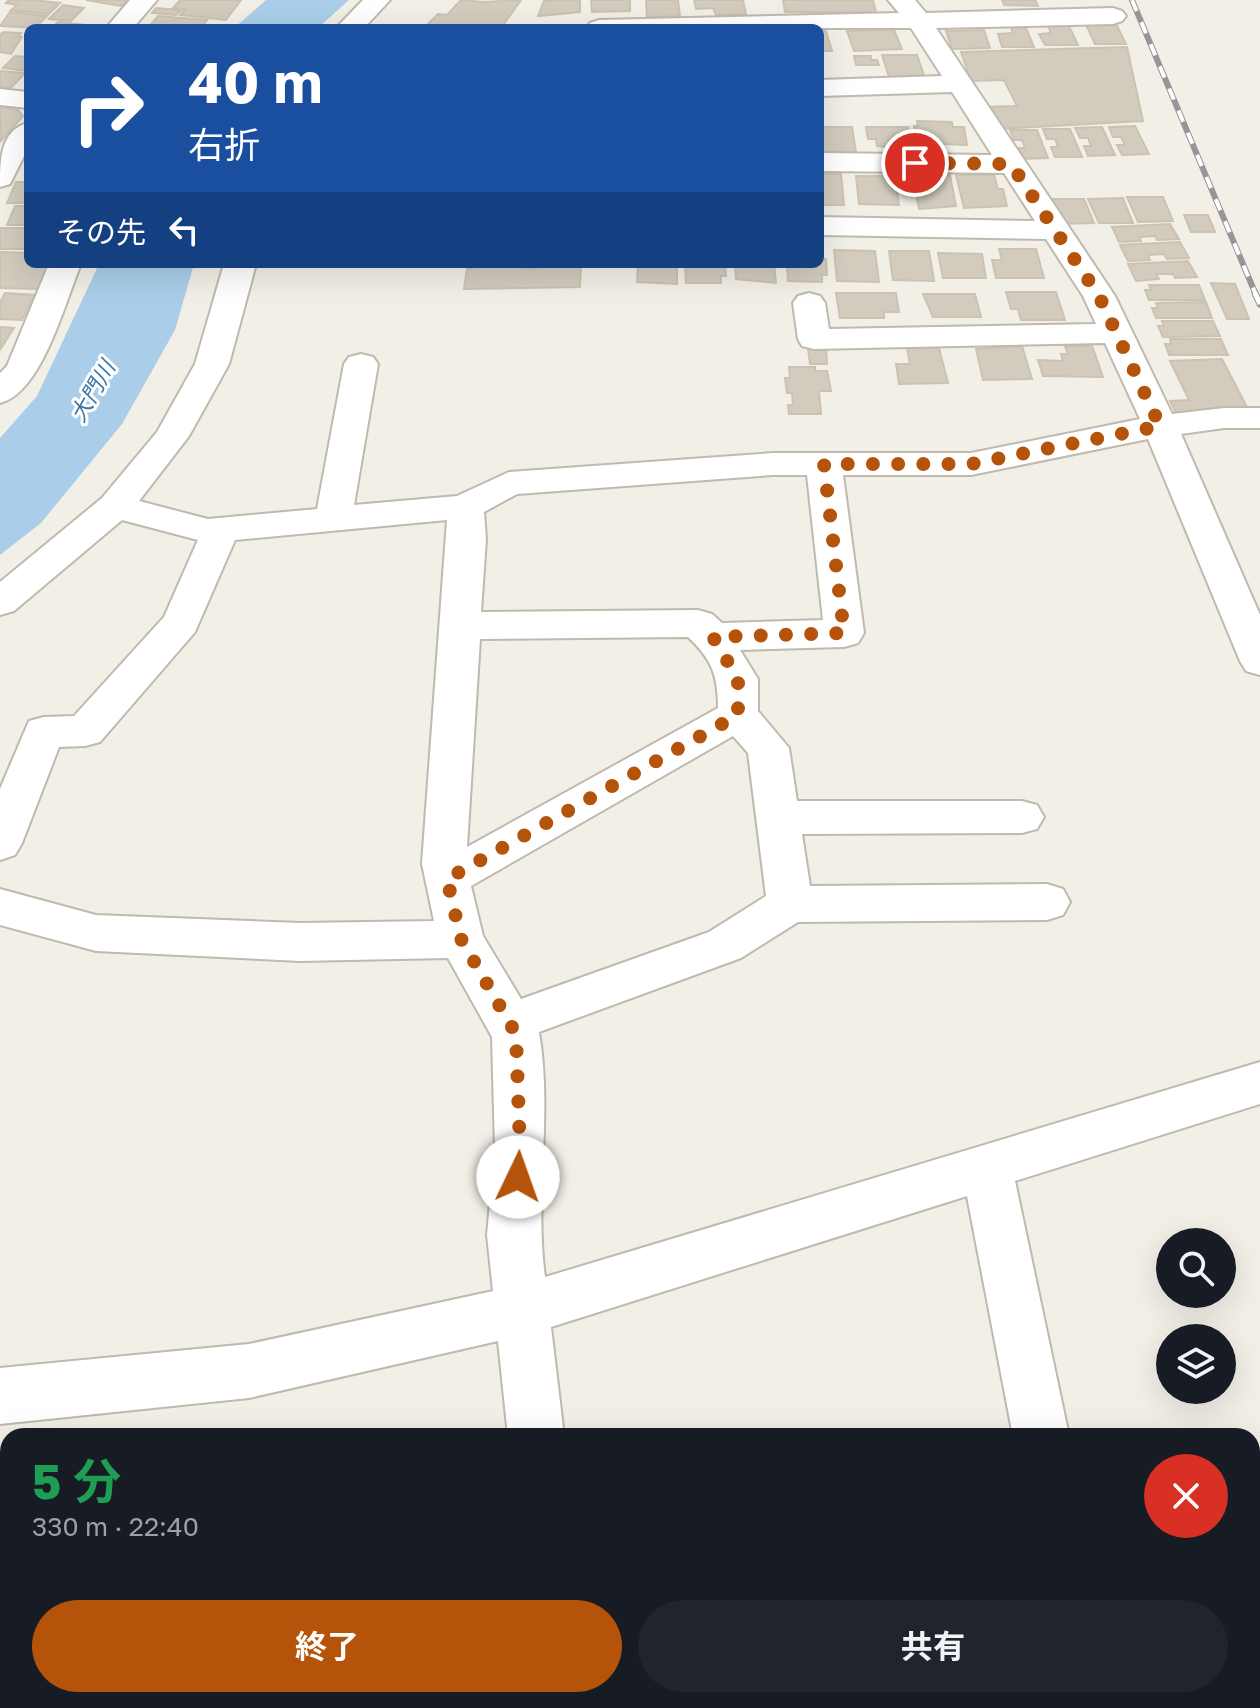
<!DOCTYPE html>
<html lang="ja">
<head>
<meta charset="utf-8">
<style>
	body { margin:0; font-family:"Golos Text","Noto Sans JP",sans-serif; background:#20242c; color:#f1f3f6; height:100vh; display:flex; flex-direction:column; font-size:30px; white-space:nowrap }
	* { box-sizing:border-box; margin:0 }
	p { font-size:26px; color:#9ea1a6 }
	.icon { flex:none; width:44px; height:44px; fill:none; stroke:currentColor; stroke-width:2; stroke-linecap:round; stroke-linejoin:round }
	.map { position:relative; flex:1; overflow:hidden }
	.sheet { position:absolute; left:0px; top:1428px; width:1260px; height:280px; display:flex; flex-direction:column; background:#171b24; border-radius:24px 24px 0 0; box-shadow:0 8px 32px #0002 }
	.sheet>* { flex:none }
	.guide { position:absolute; left:24px; top:24px; width:800px; height:244px; border-radius:12px; box-shadow:0 8px 32px #0002; background:#1a4fa0; color:#fff; overflow:hidden }
	.controls { position:absolute; left:1156px; top:1228px; display:grid; gap:16px }
	.controls a { display:grid; place-items:center; width:80px; height:80px; border-radius:50%; background:#171b24; box-shadow:0 8px 32px #0002; font-size:40px }
	.pin { position:absolute; display:grid; place-items:center; width:68px; height:68px; color:#fff; margin:-34px; border:4px solid #fff; border-radius:50%; box-shadow:0 2px 8px #0007 }
	.me { position:absolute; width:88px; margin:-44px; rotate:3deg; stroke-linejoin:round; filter:drop-shadow(0 0 6px #0008) }
	.turn { display:flex; align-items:center; gap:28px; height:168px; padding:0 32px; font-size:36px }
	.turn .icon { width:104px; height:104px; stroke-width:2.5 }
	.turn b { display:block; font-size:56px; line-height:68px }
	.then { display:flex; align-items:center; height:76px; padding:0 32px; background:#0003; gap:16px; font-size:30px }
	.round { display:grid; place-items:center; flex:none; width:84px; height:84px; border-radius:42px; background:#20242c }
	.headline { display:flex; align-items:center; justify-content:space-between; height:136px; padding:0 32px }
	h1 { font-size:48px; font-weight:700; line-height:60px; color:#1e9e55 }
	.action { display:flex; gap:16px; margin-top:auto; padding:16px 32px }
	.action a { flex:1; height:92px; border-radius:48px; background:#b45309; color:#fff; font-size:32px; font-weight:700; line-height:92px; text-align:center }
	.action a+a { background:#20242c; color:#f1f3f6 }
	.map>svg:first-child { display:block }
</style>
</head>
<body>
<div class="map">
<svg width="1260" height="1708" viewBox="0 0 1260 1708">
	<rect width="100%" height="100%" fill="#f2efe7"/>
	<!-- water -->
	<path fill="#aacee9" d="M 266,0 L 349,0 L 318,28 L 234,28 Z
		M 99,264 L 194,264 L 175,330 L 122,424 L 41,523 L 0,555 L 0,438 L 37,396 Z"/>
	<!-- building -->
	<path fill="#d2cbbe" stroke="#ccc2b2" stroke-width="2" d="M 9,0 L 33,0 L 60,3 L 49,14 L 11,10 L 17,5 L 6,3 Z
		M 86,0 L 129,0 L 121,6 Z
		M 180,0 L 241,0 L 226,20 L 180,15 L 185,9 L 173,8 Z
		M 461,0 L 484,2 L 521,0 L 501,28 L 430,28 L 433,25 L 428,24 L 438,14 L 447,15 Z
		M 580,0 L 580,12 L 538,16 L 544,1 Z
		M 591,0 L 630,0 L 630,11 L 592,12 Z
		M 646,0 L 678,0 L 680,16 L 647,17 Z
		M 694,0 L 743,0 L 746,14 L 716,15 L 713,8 L 696,9 Z
		M 783,0 L 873,0 L 876,12 L 785,12 Z
		M 1002,0 L 1035,0 L 1038,6 L 1004,5 Z
		M 63,5 L 84,8 L 71,21 L 49,19 Z
		M 156,8 L 181,10 L 176,15 L 152,13 Z
		M 10,12 L 47,16 L 35,28 L 0,26 Z
		M 158,16 L 207,20 L 201,28 L 149,27 Z
		M 58,22 L 104,27 L 103,28 L 41,28 L 52,28 Z
		M 1116,24 L 1126,44 L 1095,44 L 1086,25 Z
		M 1048,26 L 1069,26 L 1078,45 L 1045,45 L 1039,34 L 1051,33 Z
		M 1011,28 L 1026,28 L 1034,47 L 1002,47 L 998,34 L 1013,33 Z
		M 894,30 L 902,49 L 854,51 L 847,31 Z
		M 984,30 L 990,48 L 952,49 L 946,31 Z
		M 820,31 L 826,31 L 832,51 L 820,51 Z
		M 4,32 L 21,33 L 18,36 L 22,37 L 11,54 L 0,52 L 0,34 Z
		M 1127,47 L 1143,121 L 997,129 L 984,107 L 1017,106 L 1004,80 L 971,81 L 961,52 Z
		M 882,55 L 917,55 L 924,75 L 889,77 Z
		M 15,56 L 28,57 L 28,71 L 3,68 Z
		M 854,56 L 871,56 L 871,60 L 877,60 L 879,65 L 856,65 Z
		M 0,71 L 25,73 L 11,88 L 0,87 Z
		M 0,107 L 18,110 L 23,116 L 1,141 Z
		M 917,121 L 952,122 L 953,127 L 964,127 L 967,145 L 916,143 L 914,126 L 918,126 Z
		M 1135,126 L 1149,154 L 1122,155 L 1117,145 L 1125,145 L 1121,137 L 1113,137 L 1109,127 Z
		M 820,127 L 852,127 L 856,152 L 820,151 Z
		M 866,127 L 908,127 L 913,149 L 877,146 L 876,139 L 868,139 Z
		M 1102,127 L 1115,155 L 1088,156 L 1084,146 L 1091,146 L 1088,138 L 1080,138 L 1075,128 Z
		M 1043,129 L 1070,129 L 1082,157 L 1055,157 L 1051,147 L 1058,147 L 1055,139 L 1047,139 Z
		M 1010,130 L 1037,130 L 1048,158 L 1021,159 L 1017,148 L 1025,148 L 1022,140 L 1014,140 Z
		M 820,174 L 841,174 L 844,205 L 820,205 Z
		M 912,175 L 950,175 L 956,206 L 919,209 Z
		M 956,175 L 994,175 L 998,189 L 1003,189 L 1007,206 L 964,208 Z
		M 856,176 L 895,176 L 899,205 L 859,204 Z
		M 16,182 L 28,182 L 28,196 L 24,203 L 7,203 Z
		M 1127,197 L 1163,197 L 1173,221 L 1138,222 Z
		M 1123,198 L 1133,223 L 1099,223 L 1088,199 Z
		M 1048,199 L 1084,199 L 1094,223 L 1059,224 Z
		M 15,206 L 28,206 L 28,225 L 7,225 Z
		M 1184,215 L 1208,215 L 1215,232 L 1191,232 Z
		M 1170,224 L 1179,239 L 1157,240 L 1155,236 L 1139,237 L 1141,241 L 1119,242 L 1112,227 Z
		M 0,228 L 28,228 L 28,249 L 0,249 Z
		M 1180,242 L 1189,258 L 1167,259 L 1164,254 L 1148,255 L 1150,260 L 1128,261 L 1120,245 Z
		M 999,249 L 1036,249 L 1044,278 L 996,278 L 992,260 L 1002,260 Z
		M 834,250 L 875,251 L 879,282 L 837,281 Z
		M 889,251 L 929,251 L 934,281 L 893,280 Z
		M 0,252 L 28,253 L 28,264 L 51,264 L 37,289 L 0,288 Z
		M 938,253 L 982,254 L 986,278 L 943,278 Z
		M 820,254 L 821,258 L 826,259 L 827,275 L 822,275 L 822,282 L 788,281 L 787,264 L 820,264 Z
		M 1188,261 L 1197,277 L 1175,278 L 1173,274 L 1156,274 L 1159,279 L 1136,281 L 1128,264 Z
		M 474,264 L 519,264 L 519,268 L 537,269 L 538,264 L 581,265 L 580,287 L 464,289 L 467,269 L 473,269 Z
		M 638,264 L 677,264 L 677,284 L 637,282 Z
		M 685,264 L 725,264 L 726,276 L 721,276 L 721,283 L 686,283 Z
		M 735,264 L 774,264 L 776,283 L 736,279 Z
		M 1211,283 L 1235,284 L 1249,319 L 1227,319 Z
		M 1149,285 L 1199,285 L 1205,300 L 1149,300 L 1145,290 L 1151,290 Z
		M 1006,292 L 1056,292 L 1065,320 L 1021,320 L 1018,309 L 1011,309 Z
		M 5,293 L 35,295 L 22,320 L 0,319 L 0,303 Z
		M 836,293 L 896,293 L 899,312 L 884,312 L 884,318 L 840,318 Z
		M 923,294 L 975,294 L 981,317 L 933,317 Z
		M 1206,302 L 1212,318 L 1156,318 L 1152,308 L 1158,308 L 1156,303 Z
		M 1162,321 L 1213,321 L 1220,336 L 1163,337 L 1158,326 L 1164,326 Z
		M 0,327 L 14,328 L 0,350 Z
		M 1170,339 L 1221,339 L 1228,355 L 1169,355 L 1165,344 L 1171,344 Z
		M 1022,346 L 1032,379 L 983,380 L 976,349 Z
		M 1065,346 L 1092,346 L 1103,377 L 1043,376 L 1038,360 L 1063,361 L 1061,354 L 1068,354 Z
		M 826,347 L 827,364 L 810,364 L 808,348 Z
		M 907,348 L 939,348 L 948,383 L 899,384 L 896,364 L 910,364 Z
		M 1222,359 L 1249,411 L 1178,417 L 1170,401 L 1189,400 L 1170,361 Z
		M 789,367 L 815,367 L 815,371 L 827,371 L 831,391 L 819,391 L 821,414 L 789,414 L 788,405 L 793,405 L 792,393 L 787,393 L 785,378 L 790,378 Z"/>
	<g fill="none" stroke-linecap="round" stroke-linejoin="round">
		<!-- minor casing -->
		<g stroke="#bfb9ae" stroke-width="4">
			<path id="minor" d="M 130,0 L 157,0 L 133,28 L 106,28 Z
				M 363,0 L 390,0 L 364,28 L 336,28 Z
				M 888,0 L 915,0 L 926,13 L 1113,8 L 1122,11 L 1126,16 L 1122,21 L 1113,24 L 936,28 L 1115,296 L 1172,414 L 1224,408 L 1260,408 L 1260,428 L 1224,428 L 1181,434 L 1260,615 L 1260,675 L 1246,671 L 1240,661 L 1148,439 L 971,475 L 843,475 L 864,633 L 858,643 L 844,647 L 740,650 L 758,679 L 758,711 L 789,748 L 797,801 L 1022,801 L 1037,805 L 1044,817 L 1037,829 L 1022,833 L 802,834 L 810,886 L 1047,884 L 1063,889 L 1070,902 L 1063,915 L 1047,920 L 798,922 L 741,958 L 539,1032 C 553,1114 534,1196 545,1277 L 1260,1062 L 1260,1104 L 1015,1181 L 1069,1436 L 1013,1436 L 967,1196 L 551,1327 L 564,1436 L 508,1436 L 498,1341 L 249,1398 L 0,1424 L 0,1368 L 249,1344 L 493,1291 L 487,1235 L 495,1149 L 492,1037 L 448,958 L 300,961 L 96,951 L 0,925 L 0,889 L 96,915 L 300,923 L 434,921 L 422,864 L 447,520 L 235,540 L 195,632 L 100,742 L 85,746 L 59,747 L 22,843 L 15,855 L 0,860 L 0,789 L 29,721 L 44,717 L 74,716 L 164,617 L 198,540 L 122,520 L 14,611 L 0,615 L 0,582 L 102,498 L 157,432 L 195,364 L 224,264 L 256,264 L 229,364 L 189,436 L 139,501 L 208,519 L 317,509 L 344,364 L 349,357 L 361,354 L 373,357 L 378,364 L 354,505 L 457,496 L 509,472 L 773,453 L 971,453 L 1140,419 L 1105,343 L 814,349 L 802,346 L 798,339 L 793,303 L 798,296 L 809,293 L 820,296 L 825,303 L 829,329 L 1096,324 L 1083,296 L 1046,239 L 820,235 L 820,217 L 1035,221 L 1004,173 L 820,171 L 820,153 L 992,155 L 952,92 L 820,96 L 820,80 L 942,76 L 911,28 L 586,28 L 590,23 L 599,20 L 899,13 ZM 773,475 L 807,475 L 823,620 L 722,623 L 712,614 L 698,610 L 481,612 L 486,539 L 484,512 L 517,494 ZM 688,637 C 712,659 718,676 718,708 L 467,847 L 480,639 ZM 733,736 L 748,753 L 766,896 L 709,932 L 521,999 L 483,936 L 471,886 Z
				M 0,89 L 28,92 L 28,108 L 0,105 Z
				M 28,123 L 28,148 L 10,184 L 0,187 C 0,161 0,130 28,123 Z
				M 49,264 L 81,264 C 65,302 42,393 0,403 L 0,373 L 7,366 Z
				M 468,1700 L 596,1700 L 598,1706 L 465,1708 Z
				M 1064,1700 L 1126,1700 L 1127,1708 L 1065,1708 Z"/>
		</g>
		<!-- minor -->
		<use href="#minor" fill="#fff" fill-rule="evenodd"/>
		<!-- rail-far1 casing -->
		<g stroke="#969696" stroke-width="6">
			<path id="rail-far1" d="M 1132,0 L 1256,295"/>
		</g>
		<!-- rail casing -->
		<g stroke="#969696" stroke-width="7">
			<path id="rail" d="M 1255,293 L 1260,304"/>
		</g>
		<!-- rail-far1 -->
		<use href="#rail-far1" stroke="#fff" stroke-width="4" stroke-dasharray="12" stroke-linecap="butt"/>
		<!-- rail -->
		<use href="#rail" stroke="#fff" stroke-width="5" stroke-dasharray="15" stroke-linecap="butt"/>
	</g>
	<g fill="none" stroke-linecap="round" stroke-linejoin="round">
		<!-- route -->
		<path stroke="#b45309" stroke-width="14" stroke-dasharray="0 25.2" d="M 518,1177 L 520,1149 L 516,1034 L 461,939 L 447,879 L 738,715 L 738,679 L 713,637 L 844,633 L 824,464 L 971,464 L 1160,426 L 1099,296 L 1011,164 L 915,163"/>
	</g>
	<g text-anchor="middle" dominant-baseline="central" stroke-width="6" stroke-linejoin="round" paint-order="stroke">
		<!-- far-water labels -->
		<g font-size="22" font-style="italic" fill="#3b77a5" stroke="#fff">
			<text transform="translate(92 391) rotate(-60)">大門川</text>
		</g>
	</g>
</svg>
<div class="controls">
<a><svg class="icon" aria-label="search" viewBox="0 0 24 24"><circle cx="10" cy="10" r="6"/><path d="M15 15l6 6"/></svg></a>
<a><svg class="icon" aria-label="layers" viewBox="0 0 24 24"><path d="M12 4l9 5-9 5-9-5zM3 14l9 5 9-5"/></svg></a>
</div>
<div class="pin" style="left:915px;top:163px;background:#d93025"><svg class="icon" aria-label="arrive" viewBox="0 0 24 24"><path d="M6 21V4h12l-3 4 3 4H6"/></svg></div>
<svg class="me" style="left:518px;top:1177px" viewBox="-20 -20 40 40"><circle r="19" fill="#fff"/><path d="M0-13L10 11 0 6-10 11z" fill="#b45309"/></svg>
<div class="guide">
<div class="turn"><svg class="icon" aria-label="right" viewBox="0 0 24 24"><path d="M7 20v-9h11M14 6l5 5-5 5"/></svg><div><b>40 m</b>右折</div></div>
<div class="then">その先<svg class="icon" aria-label="left" viewBox="0 0 24 24"><path d="M17 20v-9H6M10 6l-5 5 5 5"/></svg></div>
</div>
<section class="sheet">
<div class="headline"><div><h1>5 分</h1><p>330 m · 22:40</p></div><a class="round" style="background:#d93025;color:#fff"><svg class="icon" aria-label="close" viewBox="0 0 24 24"><path d="M6 6l12 12M18 6L6 18"/></svg></a></div>
<div class="action"><a>終了</a><a>共有</a></div>
</section>
</div>
</body>
</html>
